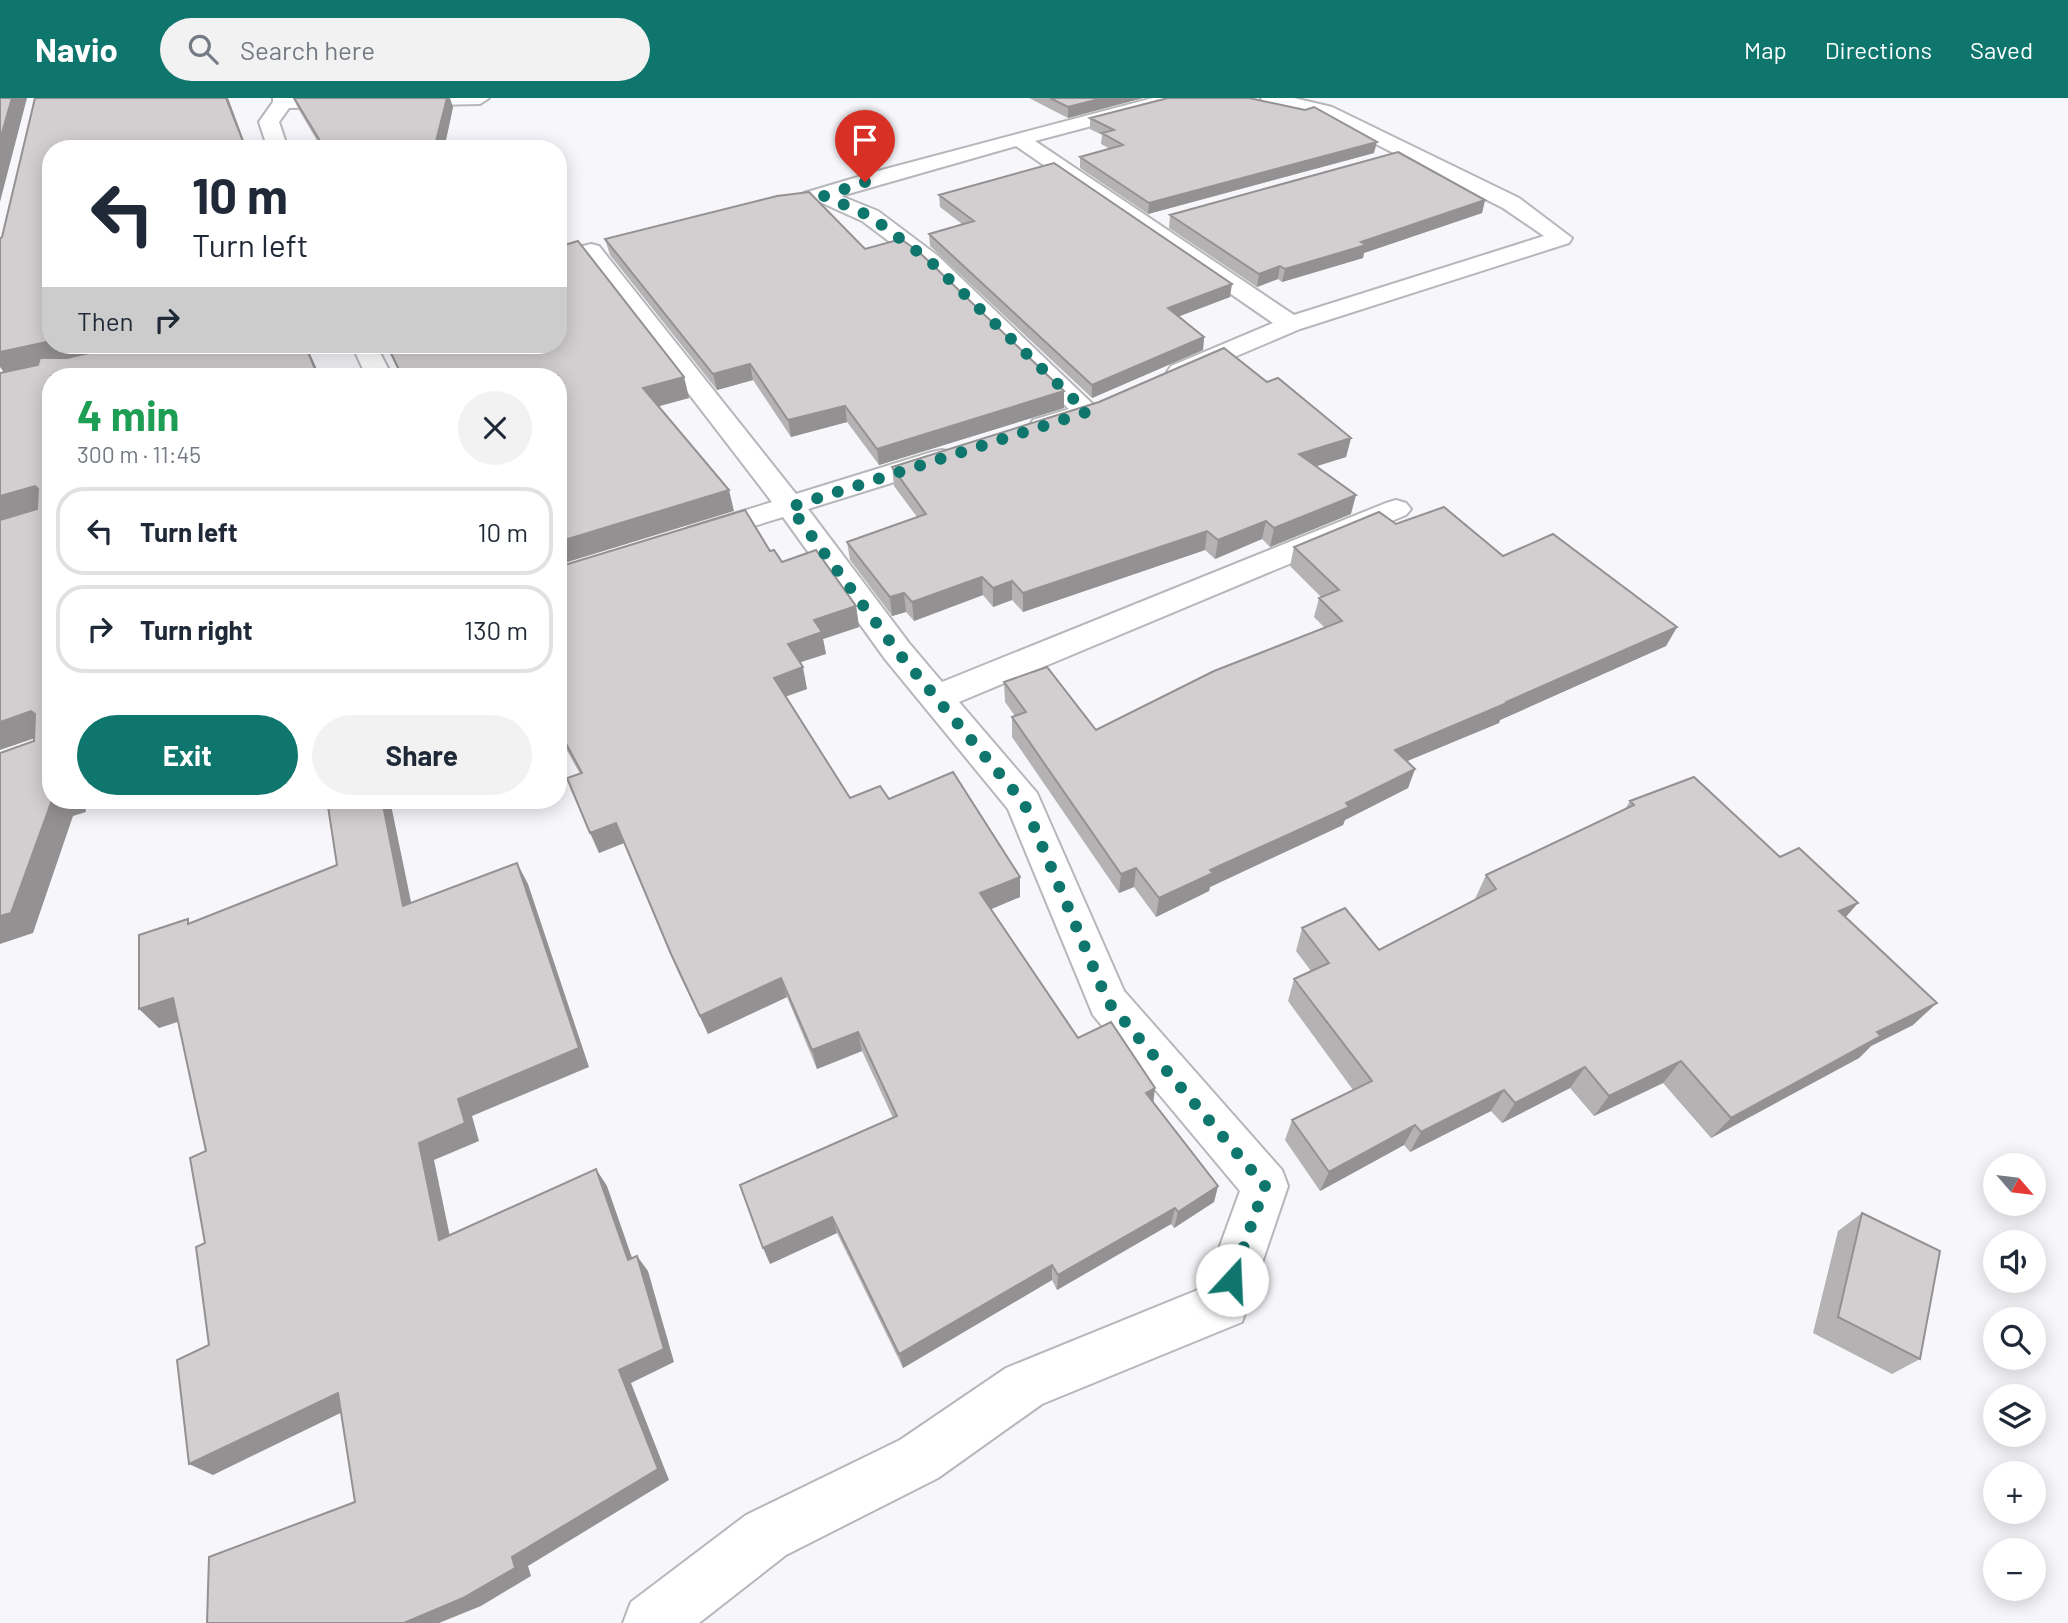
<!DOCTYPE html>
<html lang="en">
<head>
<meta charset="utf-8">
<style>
	body { margin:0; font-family:Barlow,sans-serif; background:#f2f2f3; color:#1f2937; height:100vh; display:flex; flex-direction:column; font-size:26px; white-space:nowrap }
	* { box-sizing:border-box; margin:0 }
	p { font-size:23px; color:#747a83 }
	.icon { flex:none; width:38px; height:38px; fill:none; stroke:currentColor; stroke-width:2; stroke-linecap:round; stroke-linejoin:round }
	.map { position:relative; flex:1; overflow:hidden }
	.sheet { position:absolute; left:42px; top:270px; width:525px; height:441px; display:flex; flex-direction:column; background:#fff; border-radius:28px; box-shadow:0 4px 18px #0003 }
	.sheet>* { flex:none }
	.top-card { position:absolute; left:42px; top:42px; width:525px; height:214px; border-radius:28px; box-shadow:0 4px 18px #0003; background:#fff; color:#1f2937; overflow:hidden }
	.needle { width:46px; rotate:118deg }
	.tools { position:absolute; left:1983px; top:1055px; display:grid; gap:14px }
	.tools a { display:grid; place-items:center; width:63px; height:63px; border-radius:50%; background:#fff; box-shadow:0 4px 18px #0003; font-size:35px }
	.pin { position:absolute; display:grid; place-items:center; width:60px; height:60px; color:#fff; margin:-72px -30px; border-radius:50% 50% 50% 0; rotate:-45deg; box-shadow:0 0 7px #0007 }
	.pin .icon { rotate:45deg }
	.me { position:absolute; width:77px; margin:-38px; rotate:20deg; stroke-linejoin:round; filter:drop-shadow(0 0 5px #0008) }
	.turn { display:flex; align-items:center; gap:24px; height:147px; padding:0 35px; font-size:32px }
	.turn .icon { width:91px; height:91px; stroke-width:2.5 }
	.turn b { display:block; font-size:49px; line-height:60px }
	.then { display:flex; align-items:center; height:66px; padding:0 35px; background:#0003; gap:14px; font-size:26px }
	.round { display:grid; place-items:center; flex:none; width:74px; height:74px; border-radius:37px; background:#f2f2f3 }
	.summary { display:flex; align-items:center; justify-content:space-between; height:119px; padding:0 35px }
	h1 { font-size:42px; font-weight:700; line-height:52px; color:#1e9e55 }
	.button { display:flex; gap:14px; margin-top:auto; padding:14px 35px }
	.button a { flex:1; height:80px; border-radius:42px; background:#0f766e; color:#fff; font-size:28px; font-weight:700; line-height:80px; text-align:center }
	.button a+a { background:#f2f2f3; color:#1f2937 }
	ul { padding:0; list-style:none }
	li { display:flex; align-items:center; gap:21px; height:88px; margin:0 14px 10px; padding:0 21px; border:4px solid #e0e1e3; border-radius:28px }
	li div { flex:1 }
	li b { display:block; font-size:26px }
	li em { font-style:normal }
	header { display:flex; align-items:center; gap:42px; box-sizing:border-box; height:98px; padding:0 35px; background:#0f766e; color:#fff }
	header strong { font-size:33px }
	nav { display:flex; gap:38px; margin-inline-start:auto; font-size:24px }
	.search { width:490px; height:63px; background:#f2f2f3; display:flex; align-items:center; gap:18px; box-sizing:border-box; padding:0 24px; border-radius:38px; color:#747a83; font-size:26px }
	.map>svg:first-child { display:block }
</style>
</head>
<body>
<header>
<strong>Navio</strong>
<div class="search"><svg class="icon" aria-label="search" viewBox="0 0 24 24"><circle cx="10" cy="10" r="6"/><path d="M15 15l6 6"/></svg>Search here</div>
<nav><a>Map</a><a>Directions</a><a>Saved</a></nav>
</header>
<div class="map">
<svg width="2068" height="1525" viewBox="0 0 2068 1525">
	<rect width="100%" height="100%" fill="#f7f7fb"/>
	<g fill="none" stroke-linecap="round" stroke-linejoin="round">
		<!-- minor casing -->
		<g stroke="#b6b7ba" stroke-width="4">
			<path id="minor" d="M 273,0 L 489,0 L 480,6 L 289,10 L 279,24 L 288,51 L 268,51 L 259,24 L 273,4 Z
				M 1153,0 L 1184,0 L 1182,4 L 1035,43 L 1294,217 L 1544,138 L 1503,110 L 1318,17 L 1263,4 L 1261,0 L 1294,0 L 1332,9 L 1519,100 L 1572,140 L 1569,145 L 1300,231 L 1180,282 L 1171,280 L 1167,274 L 1171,268 L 1273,225 L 1016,48 L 841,98 L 878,113 L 938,158 L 1101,314 L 1097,320 L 1043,336 L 1033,334 L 1029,328 L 1033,322 L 1069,311 L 922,168 L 862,123 L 820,104 L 804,105 L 801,100 L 804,95 L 878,73 Z
				M 591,146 L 599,148 L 796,396 L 932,354 L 942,352 L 952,354 L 956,360 L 952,366 L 808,411 L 909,545 L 942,584 L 1386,405 L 1396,402 L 1406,405 L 1411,411 L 1406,417 L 959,604 L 1037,695 L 1124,893 L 1282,1072 L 1288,1088 L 1242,1224 L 1042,1306 L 938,1380 L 786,1457 L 699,1525 L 623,1525 L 631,1504 L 746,1417 L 900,1342 L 1006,1270 L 1205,1189 L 1240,1093 L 1093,917 L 1008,711 L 885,561 L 783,419 L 699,445 L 688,442 L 684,436 L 688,430 L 772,404 L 583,158 L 580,153 L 583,148 Z
				M 352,247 L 376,247 L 392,278 L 366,278 Z"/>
		</g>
		<!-- minor -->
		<use href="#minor" fill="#fff" fill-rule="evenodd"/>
	</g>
	<!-- wall -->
	<path fill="#b5b2b3" d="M 293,0 L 453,9 L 444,51 L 322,51 L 299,12 Z
		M 1029,0 L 1143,0 L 1068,20 Z
		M 1090,20 L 1374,55 L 1148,116 L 1080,70 L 1080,59 L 1110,51 L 1101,46 L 1102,37 L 1090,31 Z
		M 939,97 L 1230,199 L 1179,218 L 1204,239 L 1203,252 L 1092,300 L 930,148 L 929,136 L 962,126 L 940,109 Z
		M 1485,102 L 1482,115 L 1364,155 L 1363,160 L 1282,184 L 1278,181 L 1257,189 L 1169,130 L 1170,117 Z
		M 605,141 L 865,151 L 1064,293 L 1064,310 L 879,367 L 847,324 L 791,339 L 753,282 L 717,292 L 610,157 Z
		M 386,247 L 558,247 L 684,279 L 689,300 L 658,308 L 734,413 L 558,278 L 401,278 Z
		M 1267,284 L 1351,340 L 1346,359 L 1316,368 L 1351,416 L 1270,449 L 1262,441 L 1215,461 L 1205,452 L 1023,514 L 1012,502 L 993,509 L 983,497 L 914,523 L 906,514 L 892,518 L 850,462 L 847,444 L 917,419 L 894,388 L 892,369 Z
		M 1396,426 L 1503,458 L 1677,529 L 1666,548 L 1500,622 L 1499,625 L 1407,663 L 1415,671 L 1408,690 L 1345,722 L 1343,727 L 1210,789 L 1209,793 L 1156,819 L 1134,789 L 1119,795 L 1012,639 L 1012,619 L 1015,618 L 1005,604 L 1004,584 L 1096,632 L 1325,530 L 1314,519 L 1319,500 L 1321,499 L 1290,468 L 1294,449 Z
		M 770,453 L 782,464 L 856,508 L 859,529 L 823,541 L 826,556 L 799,564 L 807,591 L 786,598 L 850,700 L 889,701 L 1020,779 L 1020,799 L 991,811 L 1078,940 L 1153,1004 L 1218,1088 L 1214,1104 L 1174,1130 L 1171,1126 L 1057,1192 L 1052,1182 L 903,1270 L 837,1135 L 770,1166 L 893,1020 L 862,953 L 817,971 L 787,899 L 708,936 L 679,876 L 624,745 L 599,755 L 580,676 L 558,636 L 558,469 Z
		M 1630,703 L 1780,759 L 1858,805 L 1845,819 L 1913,927 L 1871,948 L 1859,960 L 1711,1040 L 1663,985 L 1594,1018 L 1570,990 L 1502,1025 L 1491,1013 L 1410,1054 L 1404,1047 L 1320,1093 L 1285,1042 L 1292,1022 L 1353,992 L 1288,903 L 1294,881 L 1311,873 L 1296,853 L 1302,830 L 1379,852 L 1476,802 L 1475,801 L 1486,777 L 1625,711 Z
		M 1862,1115 L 1920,1261 L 1892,1276 L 1813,1235 L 1838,1133 Z"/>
	<!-- shaded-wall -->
	<path fill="#949192" d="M 12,0 L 27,0 L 0,104 L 0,42 Z
		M 226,0 L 228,0 L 247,51 L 246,51 Z
		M 447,0 L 450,0 L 453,9 L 444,51 L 434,51 Z
		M 1103,0 L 1143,0 L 1068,20 L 1068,9 Z
		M 1377,44 L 1374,55 L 1148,116 L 1149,105 Z
		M 1485,102 L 1482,115 L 1364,155 L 1363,160 L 1282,184 L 1285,171 Z
		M 1280,168 L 1278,181 L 1257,189 L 1259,176 Z
		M 1232,186 L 1230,199 L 1167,223 L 1168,210 Z
		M 1204,239 L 1203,252 L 1092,300 L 1092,287 Z
		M 51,243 L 51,247 L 138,247 L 6,277 L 0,269 L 0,254 Z
		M 305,247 L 306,247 L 320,278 L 318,278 Z
		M 750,266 L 753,282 L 717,292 L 713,276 Z
		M 684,279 L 689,300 L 649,311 L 643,290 Z
		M 1064,293 L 1064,310 L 879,367 L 877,351 Z
		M 845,308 L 847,324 L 791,339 L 788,322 Z
		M 1351,340 L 1346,359 L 1295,375 L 1299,356 Z
		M 35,388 L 50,409 L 0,424 L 0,398 Z
		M 729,392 L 734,413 L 558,467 L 558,444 Z
		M 1356,397 L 1351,416 L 1270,449 L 1274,430 Z
		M 1266,423 L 1262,441 L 1215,461 L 1218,442 Z
		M 1207,433 L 1205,452 L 1023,514 L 1023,495 Z
		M 982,479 L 983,497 L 914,523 L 912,504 Z
		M 1012,483 L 1012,502 L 993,509 L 993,490 Z
		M 904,495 L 906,514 L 892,518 L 890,499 Z
		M 856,508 L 859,529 L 823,541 L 826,556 L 792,567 L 788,546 L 814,522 Z
		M 1677,529 L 1666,548 L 1500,622 L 1499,625 L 1388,671 L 1395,652 Z
		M 803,569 L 807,591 L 779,601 L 774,580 Z
		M 31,613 L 50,635 L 0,652 L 0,624 Z
		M 1415,671 L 1408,690 L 1345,722 L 1343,727 L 1210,789 L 1209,793 L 1156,819 L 1159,800 L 1210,772 Z
		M 52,702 L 84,702 L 86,714 L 73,718 L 33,835 L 0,846 L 0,818 Z
		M 382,702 L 390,702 L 416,828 L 403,808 Z
		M 616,725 L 624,745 L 599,755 L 590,735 Z
		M 517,765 L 528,786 L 589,969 L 472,1018 L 479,1043 L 434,1062 L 454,1158 L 439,1142 L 419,1045 L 458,1001 Z
		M 1136,770 L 1134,789 L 1119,795 L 1121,776 Z
		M 1020,779 L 1020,799 L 982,815 L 980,795 Z
		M 1858,805 L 1838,828 L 1839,813 Z
		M 781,880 L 787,899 L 708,936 L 700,918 Z
		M 173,900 L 193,919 L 159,930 L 139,911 Z
		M 1937,905 L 1913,927 L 1871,948 L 1859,960 L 1711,1040 L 1731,1020 L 1877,934 Z
		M 858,934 L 862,953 L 817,971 L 812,952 Z
		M 1681,963 L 1663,985 L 1594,1018 L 1609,998 Z
		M 1585,969 L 1570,990 L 1502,1025 L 1515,1005 Z
		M 1155,990 L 1153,1008 L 1146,995 Z
		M 1504,992 L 1491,1013 L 1410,1054 L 1421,1034 Z
		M 1415,1027 L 1404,1047 L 1320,1093 L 1329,1074 Z
		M 596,1071 L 607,1088 L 638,1177 L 628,1162 Z
		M 1218,1088 L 1214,1104 L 1174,1130 L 1178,1114 Z
		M 1175,1110 L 1171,1126 L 1057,1192 L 1058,1177 Z
		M 832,1119 L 837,1135 L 770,1166 L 763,1150 Z
		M 637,1158 L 648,1173 L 674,1264 L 631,1285 L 669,1382 L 528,1468 L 531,1478 L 481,1508 L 439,1525 L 404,1525 L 512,1459 L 619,1272 Z
		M 1052,1167 L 1052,1182 L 903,1270 L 899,1256 Z
		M 338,1295 L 357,1307 L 213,1377 L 189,1366 Z"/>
	<!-- building -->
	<path fill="#d3cfd0" stroke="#949192" stroke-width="2" d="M 0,0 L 12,0 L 0,42 Z
		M 35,0 L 226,0 L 246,51 L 51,51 L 51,243 L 0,254 L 0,141 L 2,139 Z
		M 294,0 L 447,0 L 434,51 L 325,51 Z
		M 1050,0 L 1103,0 L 1068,9 Z
		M 1168,0 L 1249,0 L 1305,12 L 1314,9 L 1377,44 L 1149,105 L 1080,59 L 1123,47 L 1102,35 L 1114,32 L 1090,20 Z
		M 1398,54 L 1485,102 L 1361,144 L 1366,147 L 1285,171 L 1280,168 L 1259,176 L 1170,117 Z
		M 1054,65 L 1232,186 L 1168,210 L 1204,239 L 1092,287 L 929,136 L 974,123 L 939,97 Z
		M 809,94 L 865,151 L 901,141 L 919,154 L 1064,293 L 877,351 L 845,308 L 788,322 L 750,266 L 713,276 L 605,141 L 777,98 Z
		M 578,143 L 684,279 L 643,290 L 729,392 L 558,444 L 558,278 L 402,278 L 387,247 L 558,247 L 558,149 Z
		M 124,247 L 305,247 L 318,278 L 51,278 L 51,592 L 49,592 L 51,603 L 51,702 L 52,702 L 11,815 L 0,818 L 0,655 L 34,643 L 35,616 L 31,613 L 0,624 L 0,422 L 37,411 L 38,391 L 35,388 L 0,398 L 0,275 L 38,267 L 40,260 L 67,260 Z
		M 1224,250 L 1267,284 L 1278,280 L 1351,340 L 1299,356 L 1356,397 L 1274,430 L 1266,423 L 1218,442 L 1207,433 L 1023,495 L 1012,483 L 993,490 L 982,479 L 912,504 L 904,495 L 890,499 L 847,444 L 926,416 L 892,369 L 1099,304 Z
		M 1444,409 L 1503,458 L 1553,436 L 1677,529 L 1506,604 L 1507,605 L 1395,652 L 1415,671 L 1346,705 L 1349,709 L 1210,772 L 1213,775 L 1159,800 L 1136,770 L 1121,776 L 1012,619 L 1026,614 L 1004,584 L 1047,569 L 1096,632 L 1214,573 L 1342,523 L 1319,500 L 1339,492 L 1294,449 L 1379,414 L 1396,426 Z
		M 745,412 L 770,453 L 774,452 L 782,464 L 816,452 L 856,508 L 814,522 L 822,534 L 788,546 L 803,569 L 774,580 L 850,700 L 880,688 L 889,701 L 953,674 L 1020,779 L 980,795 L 1078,940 L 1111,924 L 1155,990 L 1146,995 L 1218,1088 L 1178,1114 L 1175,1110 L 1058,1177 L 1052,1167 L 899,1256 L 832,1119 L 763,1150 L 740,1087 L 897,1018 L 858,934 L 812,952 L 781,880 L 700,918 L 671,856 L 616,725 L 590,735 L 567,680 L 582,675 L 558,631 L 558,469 Z
		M 1694,679 L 1780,759 L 1799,750 L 1858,805 L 1839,813 L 1937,905 L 1877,934 L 1881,938 L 1731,1020 L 1681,963 L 1609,998 L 1585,969 L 1515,1005 L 1504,992 L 1421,1034 L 1415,1027 L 1329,1074 L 1292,1022 L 1372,983 L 1294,881 L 1329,865 L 1302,830 L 1345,810 L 1379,852 L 1496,791 L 1486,777 L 1634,707 L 1630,703 Z
		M 327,702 L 382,702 L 403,808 L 517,765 L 579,950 L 458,1001 L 465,1025 L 419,1045 L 439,1142 L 596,1071 L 628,1162 L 637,1158 L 664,1251 L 619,1272 L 658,1371 L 512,1459 L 515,1470 L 463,1500 L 404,1525 L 207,1525 L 209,1459 L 355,1404 L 338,1295 L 189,1366 L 177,1262 L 209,1247 L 196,1149 L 205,1145 L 190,1060 L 206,1053 L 173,900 L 139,911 L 139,837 L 188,821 L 188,826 L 337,767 Z
		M 1862,1115 L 1940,1153 L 1920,1261 L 1838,1219 Z"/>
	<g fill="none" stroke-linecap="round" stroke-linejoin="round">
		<!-- route -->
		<path stroke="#0f766e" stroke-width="12" stroke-dasharray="0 21.6" d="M 865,84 L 824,98 L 870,118 L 930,163 L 1087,314 L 790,409 L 897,553 L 1024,705 L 1108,904 L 1265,1088 L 1232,1182"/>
	</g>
</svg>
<div class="tools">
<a><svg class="needle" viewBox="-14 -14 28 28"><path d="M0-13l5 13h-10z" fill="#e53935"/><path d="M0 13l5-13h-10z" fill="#747a83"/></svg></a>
<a><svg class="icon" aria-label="sound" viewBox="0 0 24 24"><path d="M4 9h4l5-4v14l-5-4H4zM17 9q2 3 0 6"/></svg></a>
<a><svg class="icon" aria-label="search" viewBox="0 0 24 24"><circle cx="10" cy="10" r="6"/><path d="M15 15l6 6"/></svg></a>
<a><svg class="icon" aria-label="layers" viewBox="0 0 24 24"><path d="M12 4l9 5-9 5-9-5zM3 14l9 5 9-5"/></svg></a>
<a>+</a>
<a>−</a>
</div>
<div class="pin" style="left:865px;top:84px;background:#d93025"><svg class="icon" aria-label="arrive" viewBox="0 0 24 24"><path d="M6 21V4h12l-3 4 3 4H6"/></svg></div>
<svg class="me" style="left:1232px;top:1182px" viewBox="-20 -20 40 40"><circle r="19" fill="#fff"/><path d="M0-13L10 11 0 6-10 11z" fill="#0f766e"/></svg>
<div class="top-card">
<div class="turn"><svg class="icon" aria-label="left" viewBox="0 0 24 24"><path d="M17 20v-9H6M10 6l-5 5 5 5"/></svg><div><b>10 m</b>Turn left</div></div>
<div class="then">Then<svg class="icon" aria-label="right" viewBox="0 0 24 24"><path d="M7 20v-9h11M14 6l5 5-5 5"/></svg></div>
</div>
<section class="sheet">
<div class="summary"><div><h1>4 min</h1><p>300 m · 11:45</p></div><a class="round"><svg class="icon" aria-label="close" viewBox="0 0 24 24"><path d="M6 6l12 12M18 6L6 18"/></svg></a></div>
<ul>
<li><svg class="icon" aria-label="left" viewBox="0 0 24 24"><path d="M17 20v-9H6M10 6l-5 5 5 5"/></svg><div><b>Turn left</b></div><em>10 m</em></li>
<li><svg class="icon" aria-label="right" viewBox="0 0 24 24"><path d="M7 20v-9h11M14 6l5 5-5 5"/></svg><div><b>Turn right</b></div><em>130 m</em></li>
</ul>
<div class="button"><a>Exit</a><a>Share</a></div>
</section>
</div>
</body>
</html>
